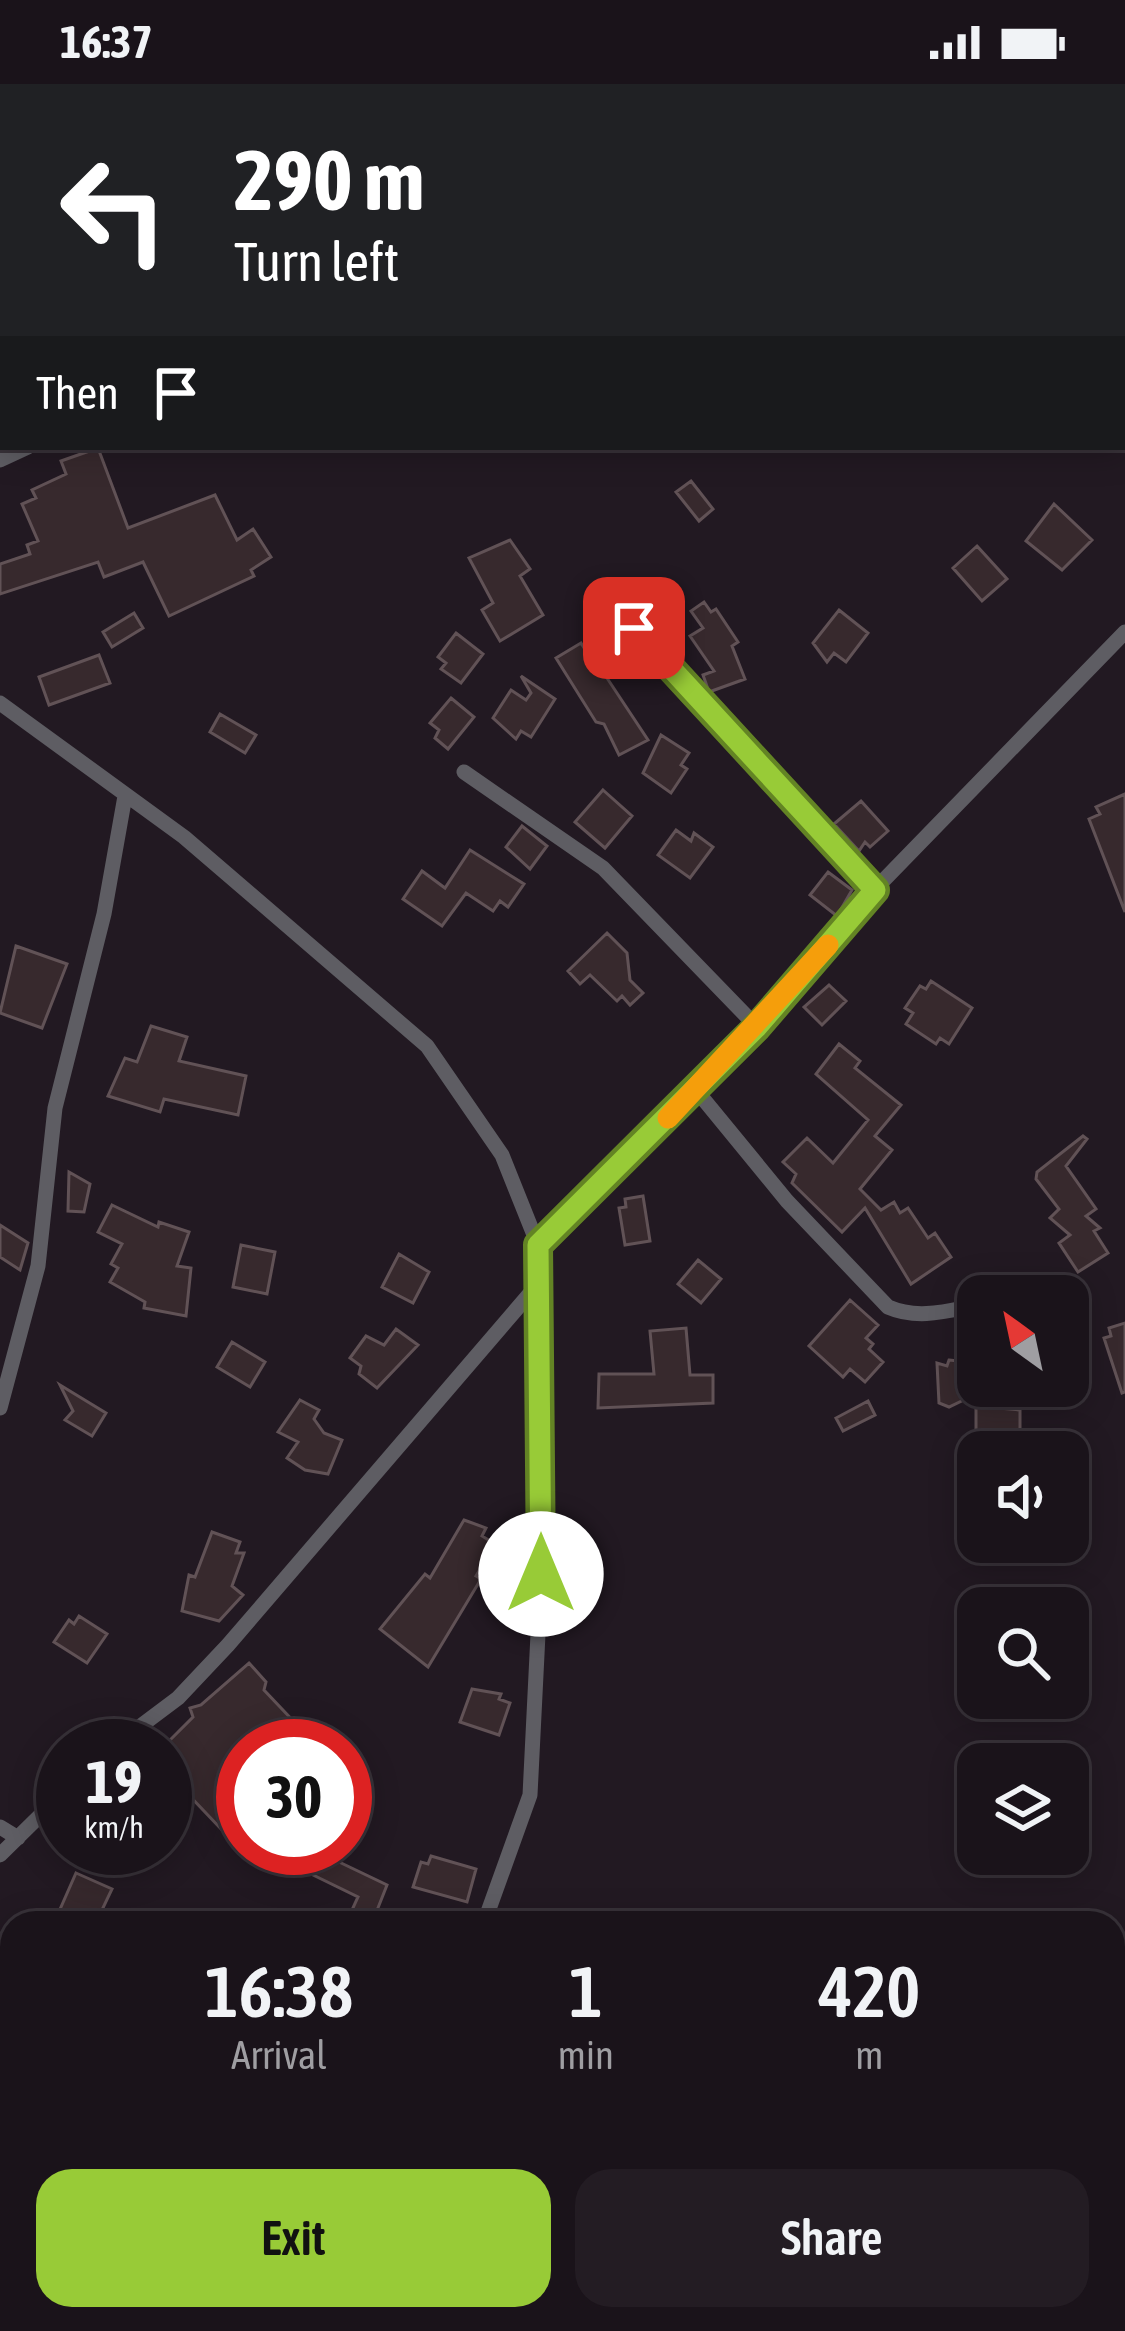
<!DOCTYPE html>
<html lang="en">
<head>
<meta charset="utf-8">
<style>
	body { margin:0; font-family:"Asap Condensed",sans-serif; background:#231c23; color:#f1f3f6; height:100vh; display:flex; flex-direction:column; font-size:45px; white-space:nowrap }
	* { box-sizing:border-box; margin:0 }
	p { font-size:39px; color:#9f9ea2 }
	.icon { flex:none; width:66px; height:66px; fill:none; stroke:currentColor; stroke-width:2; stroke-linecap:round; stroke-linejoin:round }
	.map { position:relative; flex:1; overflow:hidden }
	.drawer { position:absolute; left:0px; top:1827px; width:1125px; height:420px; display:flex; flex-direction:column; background:#1a131a; border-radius:36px 36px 0 0; box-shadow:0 6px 30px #0003,0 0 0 3px #383239 }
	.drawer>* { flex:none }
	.banner { position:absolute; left:0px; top:0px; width:1125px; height:366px; box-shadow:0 6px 30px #0003,0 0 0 3px #383239; background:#202124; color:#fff; overflow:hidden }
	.needle { width:78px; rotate:327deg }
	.controls { position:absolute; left:957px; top:1191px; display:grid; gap:24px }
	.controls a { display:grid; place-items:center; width:132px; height:132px; border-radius:24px; background:#1a131a; box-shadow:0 6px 30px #0003,0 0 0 3px #383239; font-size:60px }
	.speed { position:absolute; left:36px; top:1635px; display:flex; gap:24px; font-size:60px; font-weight:700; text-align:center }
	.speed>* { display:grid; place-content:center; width:156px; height:156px; border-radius:50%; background:#1a131a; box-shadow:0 6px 30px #0003,0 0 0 3px #383239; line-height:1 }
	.speed small { font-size:30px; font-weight:400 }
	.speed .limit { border:18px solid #d22; background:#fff; color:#111 }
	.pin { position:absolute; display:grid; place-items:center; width:102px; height:102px; color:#fff; margin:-51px; border-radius:24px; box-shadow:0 6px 18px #0006 }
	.me { position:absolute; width:132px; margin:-66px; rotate:0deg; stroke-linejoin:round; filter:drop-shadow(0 0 9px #0008) }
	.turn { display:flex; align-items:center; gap:42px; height:252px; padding:0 36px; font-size:54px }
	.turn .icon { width:156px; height:156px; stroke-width:2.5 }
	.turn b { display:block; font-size:84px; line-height:102px }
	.then { display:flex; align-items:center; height:114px; padding:0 36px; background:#0003; gap:24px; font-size:45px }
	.eta { display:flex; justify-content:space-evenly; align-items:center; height:204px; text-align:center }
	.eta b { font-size:72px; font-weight:600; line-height:84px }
	.button { display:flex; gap:24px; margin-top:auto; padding:24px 36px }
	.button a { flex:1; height:138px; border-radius:36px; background:#98cb37; color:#111; font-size:48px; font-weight:600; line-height:138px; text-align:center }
	.button a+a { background:#231c23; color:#f1f3f6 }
	.status { display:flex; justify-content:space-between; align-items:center; height:84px; padding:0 60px; background:#1a131a; direction:ltr }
	.status svg { height:33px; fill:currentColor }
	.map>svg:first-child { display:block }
</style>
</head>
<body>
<div class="status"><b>16:37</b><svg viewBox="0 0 49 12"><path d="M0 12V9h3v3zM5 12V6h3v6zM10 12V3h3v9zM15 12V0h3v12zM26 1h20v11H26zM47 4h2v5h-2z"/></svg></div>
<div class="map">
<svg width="1125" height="2247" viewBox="0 0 1125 2247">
	<rect width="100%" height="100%" fill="#221922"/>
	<!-- building -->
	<path fill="#37292d" stroke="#615256" stroke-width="3" d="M 98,364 L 128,444 L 215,411 L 237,456 L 253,445 L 271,473 L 251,486 L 254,492 L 169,532 L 143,478 L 104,493 L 98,478 L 0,510 L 0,480 L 30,470 L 27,461 L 38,457 L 22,420 L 36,414 L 32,406 L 66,390 L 61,377 Z
		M 691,397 L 713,425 L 699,437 L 676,408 Z
		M 1054,420 L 1092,456 L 1062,486 L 1026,457 Z
		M 510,456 L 530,485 L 520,492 L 543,531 L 500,557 L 482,526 L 493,519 L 469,474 Z
		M 977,462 L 1007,495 L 982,517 L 953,484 Z
		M 704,518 L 711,528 L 716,525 L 738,558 L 732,562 L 745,595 L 709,608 L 703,591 L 714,587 L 690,552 L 703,544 L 691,527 Z
		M 839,526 L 868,549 L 846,578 L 834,569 L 827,578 L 813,559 Z
		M 134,529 L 143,544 L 112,563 L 103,548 Z
		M 456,549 L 483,570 L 461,599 L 441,585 L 446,579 L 438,573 Z
		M 581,559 L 592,577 L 611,565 L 621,581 L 605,591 L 648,656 L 619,671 L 604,640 L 596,638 L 556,574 Z
		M 99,571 L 110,599 L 49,621 L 39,593 Z
		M 521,592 L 555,615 L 531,653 L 521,647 L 516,655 L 493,634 L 511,606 L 526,616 L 531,609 Z
		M 451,614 L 474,633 L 448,665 L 435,654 L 439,646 L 430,639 Z
		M 220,630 L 256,651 L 245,669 L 210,648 Z
		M 661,651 L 689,669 L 681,681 L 687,685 L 671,709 L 643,689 Z
		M 603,706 L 632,732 L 605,764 L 575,738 Z
		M 1125,710 L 1125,828 L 1089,735 L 1100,730 L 1096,723 Z
		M 861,717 L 888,747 L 870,763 L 865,758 L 859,767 L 834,740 Z
		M 522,742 L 547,762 L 530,785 L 506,763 Z
		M 676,746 L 691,757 L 694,749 L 713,763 L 690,794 L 658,771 Z
		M 470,766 L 524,800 L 508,823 L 500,817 L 493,827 L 466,809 L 442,842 L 403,815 L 422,787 L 445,804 Z
		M 828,788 L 852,806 L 837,832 L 810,811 Z
		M 607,849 L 627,869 L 630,896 L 643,909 L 630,921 L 622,912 L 617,917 L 590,891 L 580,900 L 568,887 Z
		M 16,862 L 67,880 L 42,944 L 0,929 Z
		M 931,897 L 972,924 L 949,960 L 940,954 L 936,960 L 906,940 L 913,929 L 905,924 L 920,902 L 926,905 Z
		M 829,901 L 846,917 L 822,941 L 804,923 Z
		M 151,942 L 187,953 L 179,977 L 246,992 L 238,1031 L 164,1015 L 160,1028 L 108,1012 L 125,974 L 137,978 Z
		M 839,960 L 860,977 L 855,984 L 901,1021 L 875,1052 L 892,1066 L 860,1105 L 881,1126 L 894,1118 L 900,1129 L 908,1124 L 928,1154 L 935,1149 L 951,1173 L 911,1200 L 865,1124 L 842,1148 L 792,1099 L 796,1090 L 783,1078 L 807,1054 L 833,1079 L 868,1036 L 816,990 Z
		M 1083,1052 L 1087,1055 L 1066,1082 L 1096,1125 L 1086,1132 L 1100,1144 L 1094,1147 L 1108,1169 L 1078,1188 L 1059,1159 L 1070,1151 L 1050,1134 L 1059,1125 L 1036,1095 L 1037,1088 Z
		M 69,1088 L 90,1100 L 84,1128 L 68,1127 Z
		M 643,1112 L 650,1157 L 625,1161 L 619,1124 L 626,1123 L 625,1115 Z
		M 112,1121 L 158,1143 L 159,1138 L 189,1148 L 177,1182 L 191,1184 L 186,1232 L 144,1224 L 145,1218 L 110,1198 L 118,1184 L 111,1180 L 122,1160 L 98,1148 Z
		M 0,1141 L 28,1159 L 20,1186 L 0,1173 Z
		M 241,1161 L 275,1168 L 267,1210 L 233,1203 Z
		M 399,1170 L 429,1188 L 413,1219 L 382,1203 Z
		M 698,1176 L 721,1195 L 701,1219 L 678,1200 Z
		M 850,1216 L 878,1241 L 866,1254 L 873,1260 L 869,1265 L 883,1278 L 865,1298 L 850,1285 L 843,1293 L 809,1262 Z
		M 1125,1239 L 1125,1308 L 1122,1309 L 1104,1254 L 1111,1252 L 1109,1244 Z
		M 686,1244 L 690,1291 L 713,1291 L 713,1319 L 598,1324 L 599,1290 L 654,1290 L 650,1247 Z
		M 396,1245 L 418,1261 L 377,1304 L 359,1290 L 361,1282 L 350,1274 L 366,1252 L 384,1261 Z
		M 232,1258 L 265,1278 L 250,1303 L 217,1283 Z
		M 949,1276 L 978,1279 L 978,1309 L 949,1323 L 939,1319 L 937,1279 L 947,1282 Z
		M 60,1301 L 106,1329 L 92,1352 L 65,1336 L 73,1327 Z
		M 1030,1302 L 1076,1302 L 1076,1314 L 1031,1317 Z
		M 300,1316 L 319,1326 L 314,1335 L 324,1349 L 342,1356 L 328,1390 L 305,1386 L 287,1374 L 298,1358 L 278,1348 Z
		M 868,1317 L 875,1331 L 843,1347 L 836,1334 Z
		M 976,1322 L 1020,1326 L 1020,1365 L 976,1368 Z
		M 464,1436 L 486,1444 L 482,1452 L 495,1460 L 476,1492 L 481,1495 L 428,1583 L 380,1545 L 425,1490 L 430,1494 Z
		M 212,1448 L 240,1458 L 236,1469 L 244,1469 L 232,1502 L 243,1511 L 219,1537 L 182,1527 L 189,1491 L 195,1493 Z
		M 79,1532 L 107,1550 L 87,1579 L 54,1558 L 69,1536 L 74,1540 Z
		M 249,1579 L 266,1598 L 264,1606 L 317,1662 L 243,1662 L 243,1768 L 165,1686 L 165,1661 L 193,1633 L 190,1624 L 201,1621 Z
		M 472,1605 L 501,1610 L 499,1615 L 510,1619 L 499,1651 L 460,1638 Z
		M 314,1766 L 387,1801 L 372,1839 L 346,1839 L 358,1813 L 307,1788 Z
		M 431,1772 L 476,1785 L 467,1818 L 413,1803 L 421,1778 L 428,1780 Z
		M 76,1789 L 112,1805 L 101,1828 L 117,1839 L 54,1839 Z"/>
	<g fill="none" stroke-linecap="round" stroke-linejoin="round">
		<!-- minor -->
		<path stroke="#5e5d63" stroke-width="15" d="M 1020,3 L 1024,0
			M 0,376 L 28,363
			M 634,545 L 875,806
			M 0,619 L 184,753 L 427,962 L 502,1071 L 538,1161 L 541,1490 L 530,1711 L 484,1839
			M 464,688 L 603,784 L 757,943
			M 696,1006 L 787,1117 L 888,1223 C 918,1236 947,1227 978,1221
			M 538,1161 L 757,943 L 881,799 L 1125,548
			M 1021,1212 L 1070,1202
			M 0,1324 L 38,1182 L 55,1024 L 104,830 L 125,712
			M 114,1662 L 178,1614 L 228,1561 L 539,1199
			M 0,1743 L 18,1754
			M 0,1771 L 63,1709
			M 0,1895 L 12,1898
			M 352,2247 L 361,2235"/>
	</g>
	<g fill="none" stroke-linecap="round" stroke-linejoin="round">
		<!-- route casing -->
		<g stroke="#638424" stroke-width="30">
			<path id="route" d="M 541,1490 L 538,1161 L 757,943 L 875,806 L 634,544"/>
		</g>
		<!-- route -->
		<use href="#route" stroke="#98cb37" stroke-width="21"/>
		<!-- slow -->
		<path stroke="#f59e0b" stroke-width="21" d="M 668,1034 L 828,861"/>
	</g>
</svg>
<div class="controls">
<a><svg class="needle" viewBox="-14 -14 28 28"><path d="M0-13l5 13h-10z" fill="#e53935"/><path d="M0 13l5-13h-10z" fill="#9f9ea2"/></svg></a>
<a><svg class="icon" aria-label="sound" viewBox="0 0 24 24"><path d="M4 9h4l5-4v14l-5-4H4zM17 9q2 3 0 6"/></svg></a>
<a><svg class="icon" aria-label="search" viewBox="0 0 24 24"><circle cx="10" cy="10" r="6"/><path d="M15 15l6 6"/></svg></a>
<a><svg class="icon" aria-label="layers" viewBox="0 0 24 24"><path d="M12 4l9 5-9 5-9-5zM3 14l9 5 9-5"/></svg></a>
</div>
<div class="speed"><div>19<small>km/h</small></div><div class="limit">30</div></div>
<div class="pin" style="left:634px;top:544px;background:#d93025"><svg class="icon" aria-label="arrive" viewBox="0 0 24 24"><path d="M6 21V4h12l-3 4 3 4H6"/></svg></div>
<svg class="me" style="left:541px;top:1490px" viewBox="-20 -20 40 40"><circle r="19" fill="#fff"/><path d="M0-13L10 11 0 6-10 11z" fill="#98cb37"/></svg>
<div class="banner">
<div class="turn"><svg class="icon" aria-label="left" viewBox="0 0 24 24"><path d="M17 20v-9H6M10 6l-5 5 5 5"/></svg><div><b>290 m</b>Turn left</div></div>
<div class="then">Then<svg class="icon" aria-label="arrive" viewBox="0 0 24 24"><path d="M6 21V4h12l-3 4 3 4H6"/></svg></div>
</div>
<section class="drawer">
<div class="eta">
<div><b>16:38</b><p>Arrival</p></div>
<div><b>1</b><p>min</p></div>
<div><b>420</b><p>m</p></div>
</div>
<div class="button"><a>Exit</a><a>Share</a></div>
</section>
</div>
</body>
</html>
